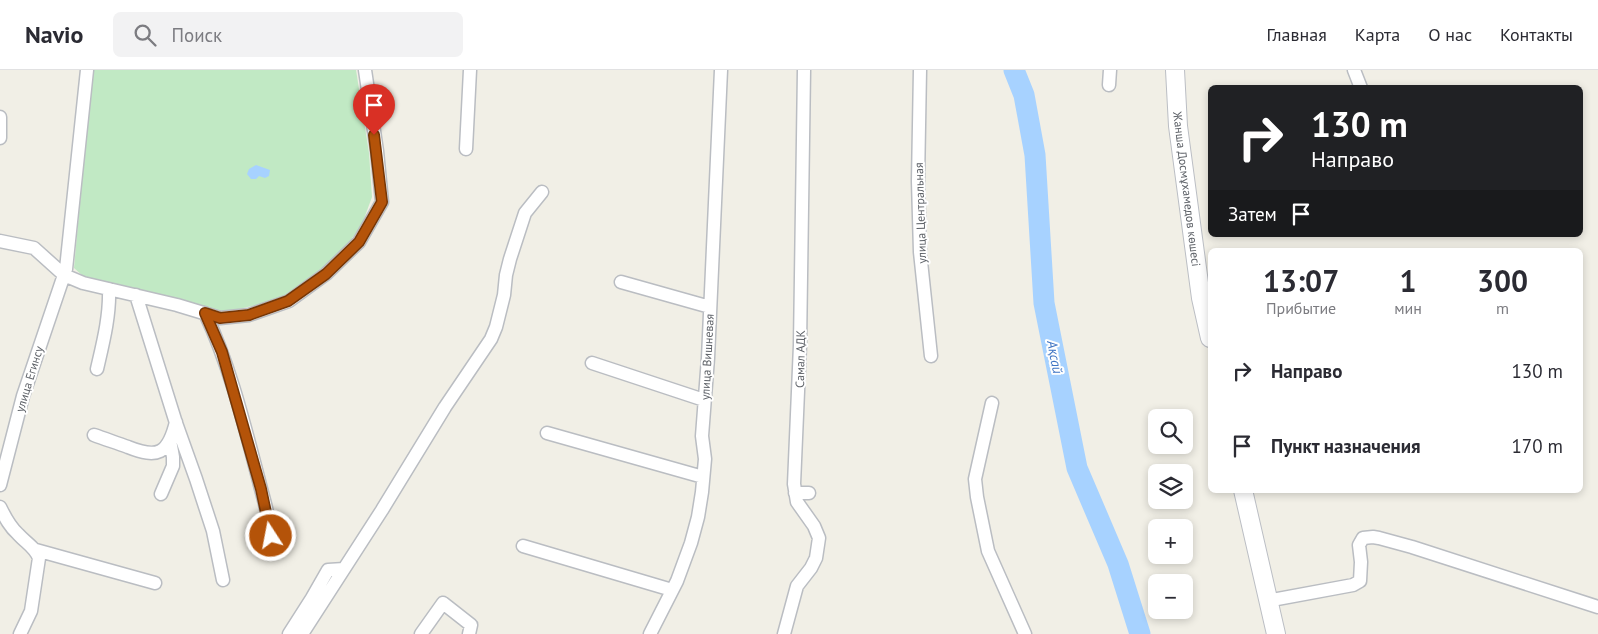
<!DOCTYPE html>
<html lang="ru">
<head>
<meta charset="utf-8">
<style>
	body { margin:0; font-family:"PT Sans",sans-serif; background:#f2f2f3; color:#2b2b33; height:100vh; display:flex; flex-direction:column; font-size:19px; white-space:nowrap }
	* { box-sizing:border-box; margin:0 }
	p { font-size:16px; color:#7c7c81 }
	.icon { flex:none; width:28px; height:28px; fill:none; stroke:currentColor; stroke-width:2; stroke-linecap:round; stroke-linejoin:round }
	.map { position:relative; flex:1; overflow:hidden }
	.details { position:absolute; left:1208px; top:178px; width:375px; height:245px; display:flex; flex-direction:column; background:#fff; border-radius:8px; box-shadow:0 2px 8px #0003 }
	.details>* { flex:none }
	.top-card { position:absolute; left:1208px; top:15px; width:375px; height:152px; border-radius:8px; box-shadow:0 2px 8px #0003; background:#202124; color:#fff; overflow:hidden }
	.controls { position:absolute; left:1148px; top:339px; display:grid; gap:10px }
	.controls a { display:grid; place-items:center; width:45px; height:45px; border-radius:8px; background:#fff; box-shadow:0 2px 8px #0003; font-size:25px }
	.pin { position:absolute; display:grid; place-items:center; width:42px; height:42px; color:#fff; margin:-51px -21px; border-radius:50% 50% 50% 0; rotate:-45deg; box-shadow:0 0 5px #0007 }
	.pin .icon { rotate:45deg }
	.me { position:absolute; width:55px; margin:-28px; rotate:349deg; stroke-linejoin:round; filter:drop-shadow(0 0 4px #0008) }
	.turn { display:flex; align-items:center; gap:18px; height:105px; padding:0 20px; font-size:22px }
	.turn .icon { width:65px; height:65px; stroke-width:2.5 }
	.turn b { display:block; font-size:35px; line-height:42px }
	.then { display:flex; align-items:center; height:48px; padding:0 20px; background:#0003; gap:10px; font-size:19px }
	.eta { display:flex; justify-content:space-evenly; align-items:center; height:85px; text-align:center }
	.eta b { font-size:30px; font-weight:600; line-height:35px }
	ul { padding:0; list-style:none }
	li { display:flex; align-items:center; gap:15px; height:75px; padding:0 20px }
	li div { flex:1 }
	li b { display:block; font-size:19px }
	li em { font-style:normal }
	header { display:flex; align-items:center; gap:30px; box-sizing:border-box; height:70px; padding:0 25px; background:#fff; border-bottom:1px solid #e1e1e2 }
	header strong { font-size:24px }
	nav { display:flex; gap:28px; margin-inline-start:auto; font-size:18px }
	.search { width:350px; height:45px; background:#f2f2f3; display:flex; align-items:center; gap:12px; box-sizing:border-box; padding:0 18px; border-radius:8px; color:#7c7c81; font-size:19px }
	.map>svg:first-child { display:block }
</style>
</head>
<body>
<header>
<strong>Navio</strong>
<div class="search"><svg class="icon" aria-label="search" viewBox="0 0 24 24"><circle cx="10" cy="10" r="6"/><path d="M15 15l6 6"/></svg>Поиск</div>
<nav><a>Главная</a><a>Карта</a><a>О нас</a><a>Контакты</a></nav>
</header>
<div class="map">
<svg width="1598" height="564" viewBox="0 0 1598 564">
	<rect width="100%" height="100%" fill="#f1efe6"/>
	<!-- green -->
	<path fill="#c1e9c4" d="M 92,0 L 356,0 L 369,83 L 372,127 L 361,157 L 341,182 L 286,228 L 226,242 L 84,207 L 74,198 Z"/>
	<!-- water -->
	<path fill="#a7d2ff" d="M 256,95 L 270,100 L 269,106 L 265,108 L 259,106 L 256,109 L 251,109 L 247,104 L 249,99 Z"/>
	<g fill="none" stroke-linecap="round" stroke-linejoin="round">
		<!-- river -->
		<path stroke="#a7d2ff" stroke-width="21" d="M 1014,0 L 1024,25 L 1035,85 L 1044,233 L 1077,398 L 1118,494 L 1140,564"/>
		<!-- street casing -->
		<g stroke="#babdc2" stroke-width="15">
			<path id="street" d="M 920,0 L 918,111 L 920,182 L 931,286
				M 1354,0 L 1361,18
				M 1109,15 L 1110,0
				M 0,47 L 0,68
				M 466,79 L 470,0
				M 0,171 L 34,178 L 64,205 L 83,213 L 177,235 L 220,248 L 249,245 L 289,231 L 326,204 L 359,172 L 382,132 L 377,81 L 365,0
				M 621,212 L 710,237
				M 136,225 L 176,353 L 196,409 L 213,461 L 223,510
				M 205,243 C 230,296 244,354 259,411 C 263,428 272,454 270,471
				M 592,293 L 704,330
				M 97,299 C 103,273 110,246 109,219
				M 992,333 L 975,409 L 977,427 L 988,481 L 1025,564
				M 547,363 L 703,407
				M 94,365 C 105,369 117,373 128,377 C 158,389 168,384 176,352
				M 0,415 L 23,326 L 66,199 L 87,0
				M 795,423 L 809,423
				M 161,424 L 173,396 L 173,387 L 170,370
				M 0,437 C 5,447 9,456 18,464 C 26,473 35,477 39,488 L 31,541 L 20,564
				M 523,476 L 672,520
				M 36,480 L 155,513
				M 1267,531 L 1353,515 L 1360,511 L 1361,492 L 1359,475 L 1363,468 L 1373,467 L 1379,468 L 1412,477 L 1598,537
				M 289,564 L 312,528 L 328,500 L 344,499
				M 302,564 L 382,440 L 445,337 L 491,269 L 496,257 L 504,225 L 506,205 L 510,189 L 525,143 L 542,122
				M 421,564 L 443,533 L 471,555 L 469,564
				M 650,564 L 677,511 L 691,473 L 698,447 L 702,422 L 705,389 L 702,366 L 708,288 L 721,0
				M 784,564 L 797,516 L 811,498 L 816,488 L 819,468 L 814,456 L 797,432 L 794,414 L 800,275 L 804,0"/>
		</g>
		<!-- secondary casing -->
		<g stroke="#bbbec4" stroke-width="20">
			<path id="secondary" d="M 1175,0 L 1178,56 L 1201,228 L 1210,268
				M 1243,420 L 1276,564"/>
		</g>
		<!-- street -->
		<use href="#street" stroke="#fff" stroke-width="12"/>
		<!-- secondary -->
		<use href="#secondary" stroke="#fff" stroke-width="18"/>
	</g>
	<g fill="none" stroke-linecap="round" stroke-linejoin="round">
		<!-- route casing -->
		<g stroke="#753606" stroke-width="12">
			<path id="route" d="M 271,466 L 261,419 L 222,282 L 205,243 L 220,248 L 249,245 L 288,231 L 326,204 L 359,172 L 382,132 L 374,65"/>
		</g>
		<!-- route -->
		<use href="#route" stroke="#b45309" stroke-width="9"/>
	</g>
	<g text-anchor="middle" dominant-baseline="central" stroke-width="4" stroke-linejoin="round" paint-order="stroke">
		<!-- street labels -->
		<g font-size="12" fill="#5d6167" stroke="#fff">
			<text transform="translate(1187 119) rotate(83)">Жанша Досмұхамедов көшесі</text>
			<text transform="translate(920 143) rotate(-92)">улица Центральная</text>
			<text transform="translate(707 287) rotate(-87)">улица Вишневая</text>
			<text transform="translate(800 289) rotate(-89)">Самал АДК</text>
			<text transform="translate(29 309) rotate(-73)">улица Егинсу</text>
		</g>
		<!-- water labels -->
		<g font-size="14" font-style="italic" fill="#3e74c3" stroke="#fff">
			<text transform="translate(1055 287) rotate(79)">Ақсай</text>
		</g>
	</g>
</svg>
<div class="controls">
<a><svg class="icon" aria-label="search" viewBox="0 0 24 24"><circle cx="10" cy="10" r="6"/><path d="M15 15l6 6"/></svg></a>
<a><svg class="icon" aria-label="layers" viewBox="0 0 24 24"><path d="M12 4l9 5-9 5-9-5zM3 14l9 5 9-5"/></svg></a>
<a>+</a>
<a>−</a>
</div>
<div class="pin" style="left:374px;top:65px;background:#d93025"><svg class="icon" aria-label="arrive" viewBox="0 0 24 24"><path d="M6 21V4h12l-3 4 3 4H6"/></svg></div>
<svg class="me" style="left:271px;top:466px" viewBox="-20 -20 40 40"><circle r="17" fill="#b45309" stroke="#fff" stroke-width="3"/><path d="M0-11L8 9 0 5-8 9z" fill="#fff"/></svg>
<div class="top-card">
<div class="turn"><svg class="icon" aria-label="right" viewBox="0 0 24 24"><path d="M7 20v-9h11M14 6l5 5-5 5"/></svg><div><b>130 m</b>Направо</div></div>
<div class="then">Затем<svg class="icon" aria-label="arrive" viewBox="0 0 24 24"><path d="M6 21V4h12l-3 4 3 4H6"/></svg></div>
</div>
<section class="details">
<div class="eta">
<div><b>13:07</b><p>Прибытие</p></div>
<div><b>1</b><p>мин</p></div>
<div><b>300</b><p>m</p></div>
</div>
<ul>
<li><svg class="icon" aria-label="right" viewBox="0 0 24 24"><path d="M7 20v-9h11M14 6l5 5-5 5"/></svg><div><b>Направо</b></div><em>130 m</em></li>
<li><svg class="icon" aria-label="arrive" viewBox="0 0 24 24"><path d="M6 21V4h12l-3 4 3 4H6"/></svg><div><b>Пункт назначения</b></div><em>170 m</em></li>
</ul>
</section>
</div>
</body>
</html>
